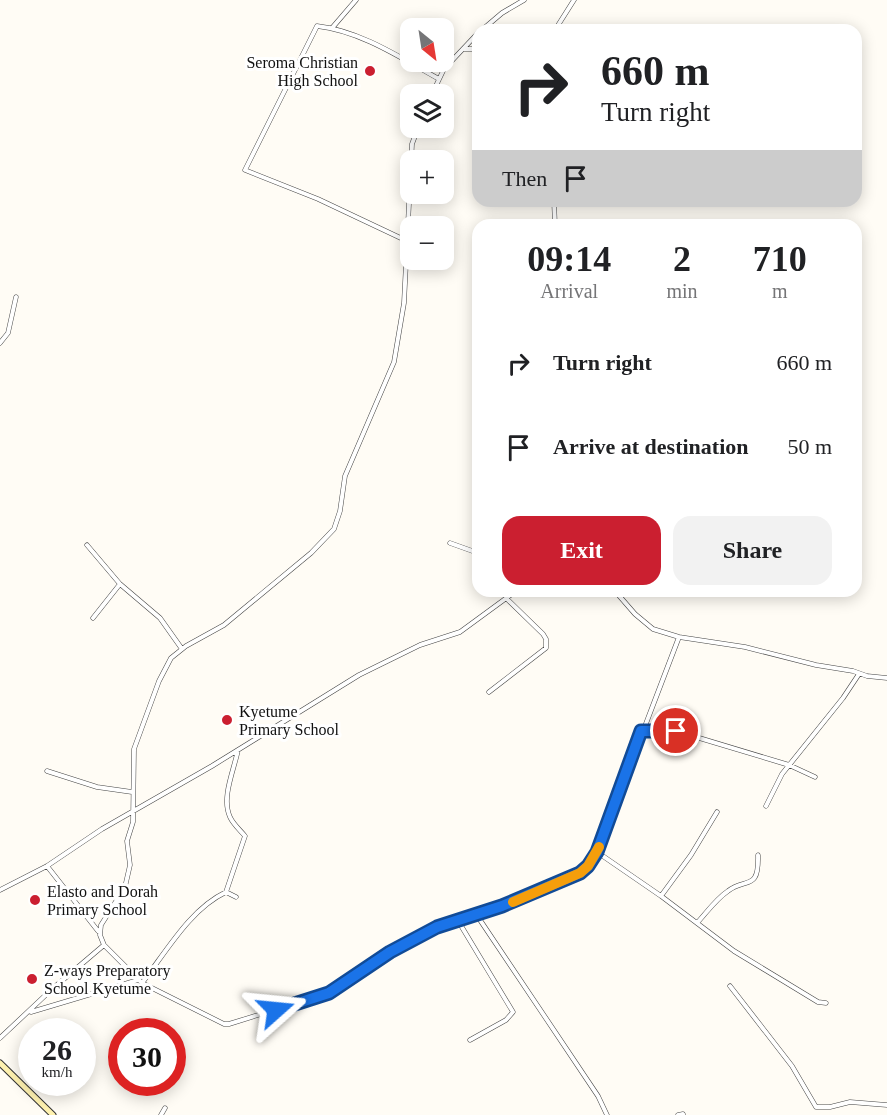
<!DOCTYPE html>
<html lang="en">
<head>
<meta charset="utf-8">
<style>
	body { margin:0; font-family:Georgia,serif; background:#f2f2f2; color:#202124; height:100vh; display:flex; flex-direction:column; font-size:22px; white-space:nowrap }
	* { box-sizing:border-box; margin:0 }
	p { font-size:20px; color:#757577 }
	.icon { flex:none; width:33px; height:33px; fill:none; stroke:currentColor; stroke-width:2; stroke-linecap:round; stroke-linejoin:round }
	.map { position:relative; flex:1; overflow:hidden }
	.panel { position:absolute; left:472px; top:219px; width:390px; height:378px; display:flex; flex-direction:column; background:#fff; border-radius:18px; box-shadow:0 3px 15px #0003 }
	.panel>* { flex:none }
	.guide { position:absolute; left:472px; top:24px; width:390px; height:183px; border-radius:18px; box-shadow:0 3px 15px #0003; background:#fff; color:#202124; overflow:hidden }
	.needle { width:39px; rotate:150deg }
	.buttons { position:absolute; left:400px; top:18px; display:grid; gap:12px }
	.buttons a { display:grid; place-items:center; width:54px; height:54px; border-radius:12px; background:#fff; box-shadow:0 3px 15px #0003; font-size:30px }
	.speed { position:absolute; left:18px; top:1018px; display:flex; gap:12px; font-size:30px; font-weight:700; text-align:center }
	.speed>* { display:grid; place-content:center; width:78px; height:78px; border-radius:50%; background:#fff; box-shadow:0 3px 15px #0003; line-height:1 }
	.speed small { font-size:15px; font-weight:400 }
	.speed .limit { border:9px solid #d22; background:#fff; color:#111 }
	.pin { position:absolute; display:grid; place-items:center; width:51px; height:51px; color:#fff; margin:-26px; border:3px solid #fff; border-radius:50%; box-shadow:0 2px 6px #0007 }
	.me { position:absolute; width:66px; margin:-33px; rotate:72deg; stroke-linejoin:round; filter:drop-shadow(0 0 4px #0008) }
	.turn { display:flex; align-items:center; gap:21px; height:126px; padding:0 30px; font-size:27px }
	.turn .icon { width:78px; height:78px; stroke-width:2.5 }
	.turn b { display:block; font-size:42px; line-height:51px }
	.then { display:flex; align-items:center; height:57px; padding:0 30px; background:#0003; gap:12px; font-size:22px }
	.eta { display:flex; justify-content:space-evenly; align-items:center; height:102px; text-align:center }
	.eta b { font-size:36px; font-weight:700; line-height:42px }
	.action { display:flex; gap:12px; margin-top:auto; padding:12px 30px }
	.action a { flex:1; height:69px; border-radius:18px; background:#cb1f30; color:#fff; font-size:24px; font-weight:700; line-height:69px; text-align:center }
	.action a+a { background:#f2f2f2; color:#202124 }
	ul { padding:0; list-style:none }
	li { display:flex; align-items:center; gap:18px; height:84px; padding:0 30px }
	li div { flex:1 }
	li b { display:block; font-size:22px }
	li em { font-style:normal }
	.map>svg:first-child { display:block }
</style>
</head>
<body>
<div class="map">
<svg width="887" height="1115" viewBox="0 0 887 1115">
	<rect width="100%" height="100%" fill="#fffcf5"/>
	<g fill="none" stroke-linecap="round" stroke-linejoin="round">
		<!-- minor casing -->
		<g stroke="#444" stroke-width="5">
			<path id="minor" d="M 332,28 L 356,0
				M 482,30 L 502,13 L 524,0
				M 555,30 L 574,0
				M 463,49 L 478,49
				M 432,94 L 444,69 L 478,33
				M 554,201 L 555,225
				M 407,241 L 318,199 L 245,170 L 317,26 C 361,31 401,58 439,79
				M 0,343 L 8,333 L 16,297
				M 450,543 L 478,553
				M 87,545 L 120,584 L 160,618 L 182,649
				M 615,591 L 635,614 L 653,629 L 679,637 L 745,647 L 816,665 L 853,671 L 867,676 L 887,678
				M 93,618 L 120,584
				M 489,692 L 546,648 L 546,639 L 543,634 L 507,599
				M 641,731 L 676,731 L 789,765 L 815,777
				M 47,771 L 97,787 L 132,792
				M 766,806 L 782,774 L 843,698 L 859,674
				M 597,852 L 661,896 L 734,951 L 818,1002 L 826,1003
				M 47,866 L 98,931
				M 0,890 L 47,866 L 102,829 L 212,766 L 359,675 L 420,645 L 460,632 L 516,591
				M 226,892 L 245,836 C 240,830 233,824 230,817 C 221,798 234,770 238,750
				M 661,896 L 691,855 L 717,812
				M 476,914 L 598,1096 L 607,1115
				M 457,919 L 513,1012 L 506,1020 L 470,1040
				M 697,923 C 707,912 716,899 728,891 C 746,877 759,892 758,855
				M 104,945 L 142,983 L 224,1024 L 229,1024 L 329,993 L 390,952 L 437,927 L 502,906 L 580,873 L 588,866 L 597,852 L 679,637
				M 142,983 C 166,952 190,909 226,892 L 236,897
				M 730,986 L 792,1066 L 816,1107 L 830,1107 L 850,1102 L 887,1105
				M 31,1012 L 138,980
				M 0,1038 L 51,990 L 104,945 L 100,935 L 101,925 L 125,887 L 130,865 L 127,841 L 133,822 L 134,749 L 159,681 L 171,658 L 186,646 L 224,625 L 311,553 L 334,529 L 340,511 L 345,476 L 394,362 L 404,303 L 412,144 L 418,128
				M 161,1115 L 165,1108
				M 678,1115 L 683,1114"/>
		</g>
		<!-- secondary casing -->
		<g stroke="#333" stroke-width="7">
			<path id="secondary" d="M 0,1063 L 53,1115"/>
		</g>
		<!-- minor -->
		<use href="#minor" stroke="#fff" stroke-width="4"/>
		<!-- secondary -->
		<use href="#secondary" stroke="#fff2b0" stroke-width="5"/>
	</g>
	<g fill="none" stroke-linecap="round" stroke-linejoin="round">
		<!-- route casing -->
		<g stroke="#114b97" stroke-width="15">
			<path id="route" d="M 276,1010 L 329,993 L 390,952 L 437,927 L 502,906 L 580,873 L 588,866 L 597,852 L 641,731 L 676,731"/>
		</g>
		<!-- route -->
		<use href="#route" stroke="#1a73e8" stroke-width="10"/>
		<!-- slow -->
		<path stroke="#f59e0b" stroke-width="10" d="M 513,902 L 580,873 L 588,866 L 599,847"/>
	</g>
	<!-- markers -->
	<g fill="#cb1f30" stroke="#fff" stroke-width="2">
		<circle cx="370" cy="71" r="6"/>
		<circle cx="227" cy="720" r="6"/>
		<circle cx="35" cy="900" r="6"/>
		<circle cx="32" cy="979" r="6"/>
	</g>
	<g text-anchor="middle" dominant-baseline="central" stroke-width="6" stroke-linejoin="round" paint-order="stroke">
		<!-- poi labels -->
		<g font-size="16" fill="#111" stroke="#fff" text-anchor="start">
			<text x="358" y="62" text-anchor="end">Seroma Christian<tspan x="358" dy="18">High School</tspan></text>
			<text x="239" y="711">Kyetume<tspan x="239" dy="18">Primary School</tspan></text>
			<text x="47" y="891">Elasto and Dorah<tspan x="47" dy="18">Primary School</tspan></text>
			<text x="44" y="970">Z-ways Preparatory<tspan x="44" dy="18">School Kyetume</tspan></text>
		</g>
	</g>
</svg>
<div class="buttons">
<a><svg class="needle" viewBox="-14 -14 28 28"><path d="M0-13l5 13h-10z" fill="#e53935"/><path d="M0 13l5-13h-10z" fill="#757577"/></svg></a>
<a><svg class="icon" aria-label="layers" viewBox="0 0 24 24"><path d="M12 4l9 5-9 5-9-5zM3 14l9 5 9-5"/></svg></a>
<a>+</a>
<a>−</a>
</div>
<div class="speed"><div>26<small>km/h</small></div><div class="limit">30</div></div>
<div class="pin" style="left:676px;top:731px;background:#d93025"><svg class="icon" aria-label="arrive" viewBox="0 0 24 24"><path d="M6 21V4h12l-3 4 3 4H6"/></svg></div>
<svg class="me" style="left:276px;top:1010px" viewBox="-20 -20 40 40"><path d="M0-17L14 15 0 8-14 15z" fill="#1a73e8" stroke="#fff" stroke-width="4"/></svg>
<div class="guide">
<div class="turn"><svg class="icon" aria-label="right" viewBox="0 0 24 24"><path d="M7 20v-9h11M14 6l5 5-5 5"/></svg><div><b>660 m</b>Turn right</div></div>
<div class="then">Then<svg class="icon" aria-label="arrive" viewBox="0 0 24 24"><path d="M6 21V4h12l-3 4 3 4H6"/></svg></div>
</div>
<section class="panel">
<div class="eta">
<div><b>09:14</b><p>Arrival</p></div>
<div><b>2</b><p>min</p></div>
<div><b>710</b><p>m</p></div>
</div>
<ul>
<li><svg class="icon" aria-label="right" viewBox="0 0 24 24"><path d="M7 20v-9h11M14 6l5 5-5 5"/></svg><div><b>Turn right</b></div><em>660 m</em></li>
<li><svg class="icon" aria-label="arrive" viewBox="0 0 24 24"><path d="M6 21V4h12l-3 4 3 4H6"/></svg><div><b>Arrive at destination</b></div><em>50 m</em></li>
</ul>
<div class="action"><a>Exit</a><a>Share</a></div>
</section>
</div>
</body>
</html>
